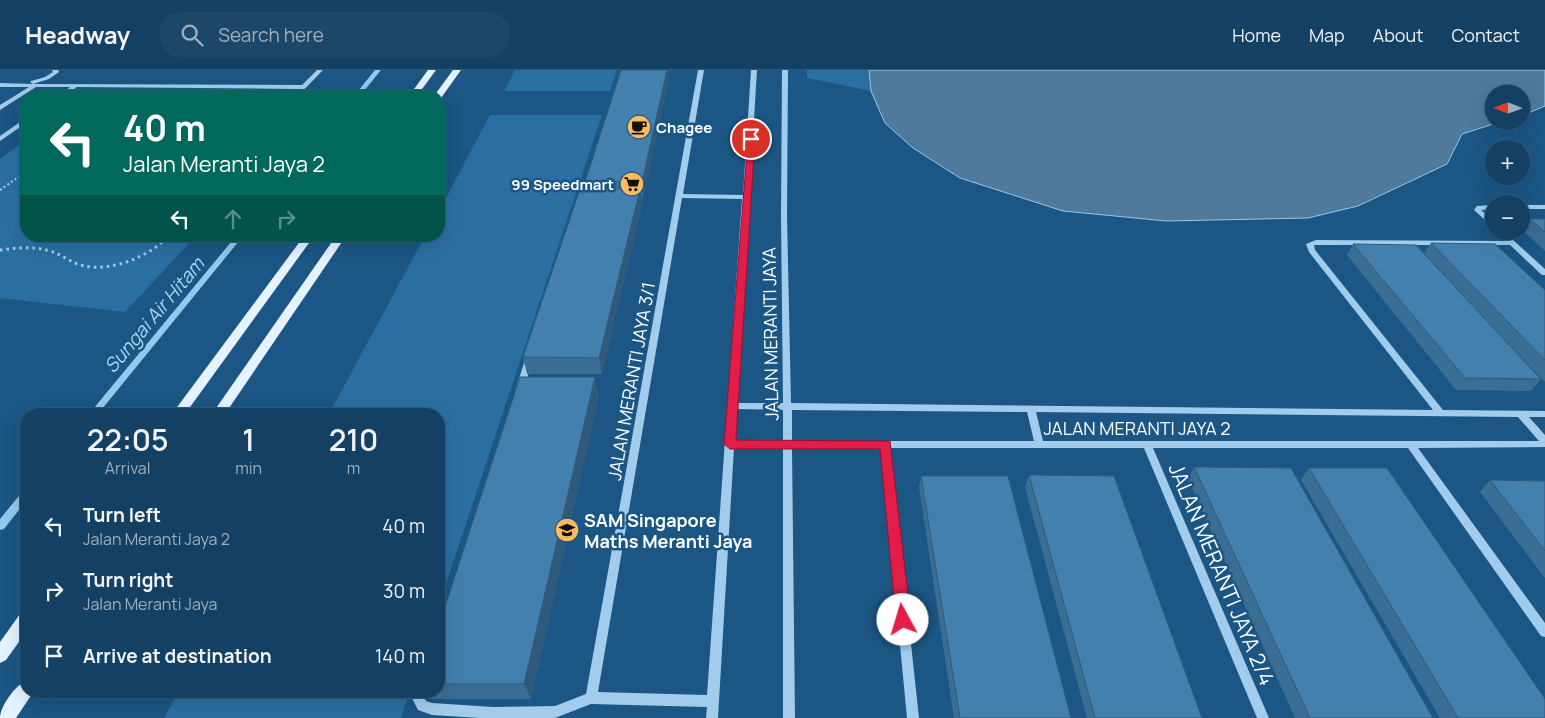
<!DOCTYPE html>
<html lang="en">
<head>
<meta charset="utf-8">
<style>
	body { margin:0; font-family:Manrope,sans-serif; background:#1d4769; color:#f1f3f6; height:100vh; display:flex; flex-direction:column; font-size:19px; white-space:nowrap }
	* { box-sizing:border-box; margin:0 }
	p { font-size:16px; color:#9dafbe }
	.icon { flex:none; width:28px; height:28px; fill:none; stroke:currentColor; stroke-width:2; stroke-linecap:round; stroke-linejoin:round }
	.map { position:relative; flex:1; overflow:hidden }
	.drawer { position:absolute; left:20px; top:338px; width:425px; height:290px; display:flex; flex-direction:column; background:#144063; border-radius:20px; box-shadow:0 5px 20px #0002,0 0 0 1px #335978 }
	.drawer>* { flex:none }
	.guide { position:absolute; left:20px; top:20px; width:425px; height:152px; border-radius:20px; box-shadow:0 5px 20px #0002,0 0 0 1px #335978; background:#00695c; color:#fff; overflow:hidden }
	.needle { width:32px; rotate:271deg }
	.fabs { position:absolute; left:1485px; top:15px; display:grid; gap:10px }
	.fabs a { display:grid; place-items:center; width:45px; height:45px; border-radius:50%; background:#144063; box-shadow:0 5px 20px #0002,0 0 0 1px #335978; font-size:25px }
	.pin { position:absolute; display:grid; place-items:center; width:42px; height:42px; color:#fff; margin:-21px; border:2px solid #fff; border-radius:50%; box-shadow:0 1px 5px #0007 }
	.me { position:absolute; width:55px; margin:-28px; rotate:354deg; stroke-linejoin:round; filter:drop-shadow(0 0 4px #0008) }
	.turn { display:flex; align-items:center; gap:18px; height:105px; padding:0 20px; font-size:22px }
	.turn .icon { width:65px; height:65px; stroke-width:2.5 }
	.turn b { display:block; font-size:35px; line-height:42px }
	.lanes { display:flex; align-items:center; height:48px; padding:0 20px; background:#0003; justify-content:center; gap:25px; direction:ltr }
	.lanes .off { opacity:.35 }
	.eta { display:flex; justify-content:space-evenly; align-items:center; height:85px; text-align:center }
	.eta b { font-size:30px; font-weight:600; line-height:35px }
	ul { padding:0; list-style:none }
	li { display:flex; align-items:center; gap:15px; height:65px; padding:0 20px }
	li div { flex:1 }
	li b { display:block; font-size:19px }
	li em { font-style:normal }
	header { display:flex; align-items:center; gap:30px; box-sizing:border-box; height:70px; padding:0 25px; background:#144063; border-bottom:1px solid #335978 }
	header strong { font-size:24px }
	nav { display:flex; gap:28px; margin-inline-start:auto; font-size:18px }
	.search { width:350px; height:45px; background:#1d4769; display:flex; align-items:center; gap:12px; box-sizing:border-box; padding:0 18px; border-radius:20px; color:#9dafbe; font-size:19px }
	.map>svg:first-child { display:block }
</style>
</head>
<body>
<header>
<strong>Headway</strong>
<div class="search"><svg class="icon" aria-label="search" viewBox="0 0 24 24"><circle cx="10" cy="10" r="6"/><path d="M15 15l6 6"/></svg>Search here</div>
<nav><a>Home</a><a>Map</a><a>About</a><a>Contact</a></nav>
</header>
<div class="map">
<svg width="1545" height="648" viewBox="0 0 1545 648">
	<rect width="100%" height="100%" fill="#1b5684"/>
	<!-- green -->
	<path fill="#2a6fa1" d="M 515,0 L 617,0 L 610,21 L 504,21 Z
		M 807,0 L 869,0 L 871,21 L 807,8 Z
		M 490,45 L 602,45 L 439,535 L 439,344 L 329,344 L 425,166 L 439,166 L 439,141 Z
		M 21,74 L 26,74 L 26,166 L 196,166 L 125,242 L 0,228 L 0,89 Z
		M 179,621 L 410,621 L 401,648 L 164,648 Z"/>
	<!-- water -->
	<path fill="#4f7a9c" stroke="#94c8ed" d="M 869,0 L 1545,0 L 1545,36 L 1521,46 L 1521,24 L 1494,24 L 1494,51 L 1503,51 L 1462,64 L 1447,94 L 1358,136 L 1308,148 L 1166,151 L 1063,141 L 960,108 L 913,78 L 885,53 L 871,21 Z"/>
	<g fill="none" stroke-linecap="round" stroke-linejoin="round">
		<!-- stream -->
		<path fill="#94c8ed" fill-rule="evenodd" d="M 375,0 L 381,0 L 360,26 L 354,26 Z
			M 236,166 L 243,166 L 98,344 L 89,344 Z
			M 26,420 L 26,431 L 4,459 L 0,460 L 0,449 L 23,421 Z"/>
		<!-- path-far1 -->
		<path stroke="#a1cceb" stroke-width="2" stroke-dasharray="2 2.5" stroke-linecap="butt" d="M 0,120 L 17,108 L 26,105"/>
		<!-- path -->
		<path stroke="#a1cceb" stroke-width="3" stroke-dasharray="2.5 4" stroke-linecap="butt" d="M 0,180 C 16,178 34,176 50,181 C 62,184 72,194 85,196 C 111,202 151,186 168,166"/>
		<!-- minor -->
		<path fill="#a1cceb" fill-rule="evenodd" d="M 52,0 L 58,0 L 59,2 L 49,9 L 33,14 L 302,15 L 317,0 L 323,0 L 298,26 L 292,26 L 299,19 L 77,17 L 64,26 L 58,26 L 70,17 L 36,17 L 0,40 L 0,35 L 29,17 L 0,17 L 0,13 L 33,14 L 30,12 L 31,11 L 45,7 L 53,2 Z
			M 698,0 L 704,0 L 683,124 L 743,125 L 751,0 L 757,0 L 737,333 L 783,333 L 781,146 L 782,0 L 788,0 L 787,146 L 791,333 L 1433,340 L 1309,182 L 1306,174 L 1316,170 L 1506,171 L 1496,161 L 1503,161 L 1545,199 L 1545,205 L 1542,205 L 1510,175 L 1314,175 L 1315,180 L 1443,340 L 1545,341 L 1545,347 L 1529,347 L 1545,365 L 1545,377 L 1418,378 L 1545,553 L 1545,567 L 1541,566 L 1408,378 L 1153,378 L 1269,648 L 1257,648 L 1144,378 L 890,378 L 919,648 L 907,648 L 881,378 L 792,378 L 795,648 L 783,648 L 783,378 L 734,378 L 718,648 L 706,648 L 707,637 L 591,634 L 555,648 L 480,648 L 432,645 L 418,640 L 412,628 L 414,621 L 426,621 L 424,628 L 426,631 L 432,633 L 493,637 L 555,636 L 586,624 ZM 682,128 L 742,129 L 707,625 L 598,622 ZM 736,339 L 783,340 L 783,372 L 735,372 ZM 792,340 L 1027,342 L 1034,371 L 792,371 ZM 1036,342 L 1518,347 L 1539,371 L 1043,371 Z
			M 26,48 L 26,53 L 0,71 L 0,66 Z
			M 1494,135 L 1494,139 L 1481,140 L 1494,152 L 1494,158 L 1474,140 L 1477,136 Z
			M 1521,135 L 1545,135 L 1545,139 L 1521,139 Z
			M 529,287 L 533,290 L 524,318 L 520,321 L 517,320 L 516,318 L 525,290 Z"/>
		<!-- major -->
		<path fill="#e5f2ff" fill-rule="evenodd" d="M 428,0 L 436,0 L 417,26 L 409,26 Z
			M 453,0 L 461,0 L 441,28 L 434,26 Z
			M 304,166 L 314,166 L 185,344 L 172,344 Z
			M 336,166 L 346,166 L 225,344 L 212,344 Z
			M 26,542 L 26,562 L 6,590 L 0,593 L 0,572 L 20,544 Z
			M 26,611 L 26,621 L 34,621 L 16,648 L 0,648 C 0,637 15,615 26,611 Z"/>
	</g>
	<!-- wall -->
	<path fill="#3a6e95" d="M 670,4 L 643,127 L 641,127 L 642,134 L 602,304 L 527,304 L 523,287 L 586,119 L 585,112 Z
		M 1530,149 L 1545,149 L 1545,181 L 1522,160 Z
		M 1431,173 L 1545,220 L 1545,312 L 1502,267 L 1541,309 L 1531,321 L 1456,320 L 1347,185 L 1353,174 L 1424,183 Z
		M 599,324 L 531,629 L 429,629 L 424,621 L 439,621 L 439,555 Z
		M 1194,397 L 1433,648 L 1295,648 L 1188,409 Z
		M 1309,398 L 1545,648 L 1440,648 L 1301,410 Z
		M 1029,405 L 1202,648 L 1087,648 L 1025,417 Z
		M 921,406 L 1071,648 L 954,648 L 919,417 Z
		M 1490,410 L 1545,411 L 1545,508 L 1480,422 Z"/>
	<!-- shaded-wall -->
	<path fill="#305a79" d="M 667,0 L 670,0 L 670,4 L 643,127 L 642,112 Z
		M 640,119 L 642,134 L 602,304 L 599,288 Z
		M 595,307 L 599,324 L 531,629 L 524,614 Z"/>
	<!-- building -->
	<path fill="#4480ad" stroke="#305a79" d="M 621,0 L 667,0 L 642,112 L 585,112 Z
		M 580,119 L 640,119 L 599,288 L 523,287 Z
		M 1530,149 L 1545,149 L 1545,162 Z
		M 1431,173 L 1495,174 L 1545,220 L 1545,290 Z
		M 1353,174 L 1416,175 L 1541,309 L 1465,308 Z
		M 520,307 L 595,307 L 524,614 L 439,614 L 439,555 Z
		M 1194,397 L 1291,398 L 1433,648 L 1310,648 Z
		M 1309,398 L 1387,398 L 1545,629 L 1545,648 L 1458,648 Z
		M 1029,405 L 1114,406 L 1202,648 L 1095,648 Z
		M 921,406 L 1008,406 L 1071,648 L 960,648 Z
		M 1490,410 L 1545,411 L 1545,481 Z"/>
	<!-- route -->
	<path fill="#e11d48" stroke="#92132f" d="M 748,68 L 755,69 L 736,370 L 890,371 L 911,550 L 908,555 L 903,557 L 898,555 L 896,550 L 880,379 L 730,379 L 724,374 Z"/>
	<!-- icons -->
	<defs>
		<g id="cafe-disc" transform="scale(1.25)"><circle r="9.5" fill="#fcbb5d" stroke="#1b5684"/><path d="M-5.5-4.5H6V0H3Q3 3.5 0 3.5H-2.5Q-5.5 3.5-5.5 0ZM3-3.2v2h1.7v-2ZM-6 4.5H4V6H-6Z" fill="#111"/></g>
		<g id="supermarket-disc" transform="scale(1.25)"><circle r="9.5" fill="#fcbb5d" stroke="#1b5684"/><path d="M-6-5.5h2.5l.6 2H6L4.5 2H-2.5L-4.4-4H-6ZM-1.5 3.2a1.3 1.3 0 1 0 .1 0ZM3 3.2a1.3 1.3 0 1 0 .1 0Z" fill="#111"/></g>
		<g id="school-disc" transform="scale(1.25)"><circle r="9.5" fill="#fcbb5d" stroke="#1b5684"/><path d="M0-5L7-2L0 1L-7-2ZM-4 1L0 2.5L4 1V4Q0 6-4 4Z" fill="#111"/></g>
	</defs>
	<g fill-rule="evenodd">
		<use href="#cafe-disc" x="639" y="57"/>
		<use href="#supermarket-disc" x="632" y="114"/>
		<use href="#school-disc" x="567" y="460"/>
	</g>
	<g text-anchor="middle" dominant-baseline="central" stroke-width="5" stroke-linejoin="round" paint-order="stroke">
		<!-- far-poi labels -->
		<g font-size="15" font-weight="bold" fill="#fff" stroke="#1b5684" text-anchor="start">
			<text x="656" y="57">Chagee</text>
			<text x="614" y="114" text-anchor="end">99 Speedmart</text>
		</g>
		<!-- street labels -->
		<g font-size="18" fill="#fff" stroke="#1b5684">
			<text transform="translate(770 264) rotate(-91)">JALAN MERANTI JAYA</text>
			<text transform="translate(631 311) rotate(-80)">JALAN MERANTI JAYA 3/1</text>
			<text x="1137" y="358">JALAN MERANTI JAYA 2</text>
		</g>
		<!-- poi labels -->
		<g font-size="18" font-weight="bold" fill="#fff" stroke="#1b5684" text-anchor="start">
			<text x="584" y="450">SAM Singapore<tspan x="584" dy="21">Maths Meranti Jaya</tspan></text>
		</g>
		<!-- water labels -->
		<g font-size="19" font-style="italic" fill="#acd5f3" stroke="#1b5684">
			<text transform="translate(154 245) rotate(-50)">Sungai Air Hitam</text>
		</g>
		<!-- near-street labels -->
		<g font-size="21" fill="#fff" stroke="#1b5684">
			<text transform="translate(1222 504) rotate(67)">JALAN MERANTI JAYA 2/4</text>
		</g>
	</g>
</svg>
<div class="fabs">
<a><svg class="needle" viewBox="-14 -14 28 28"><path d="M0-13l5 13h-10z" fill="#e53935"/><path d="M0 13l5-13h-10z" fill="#9dafbe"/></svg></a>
<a>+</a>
<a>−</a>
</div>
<div class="pin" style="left:751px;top:69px;background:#d93025"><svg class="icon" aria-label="arrive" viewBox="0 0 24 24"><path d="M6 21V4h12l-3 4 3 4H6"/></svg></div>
<svg class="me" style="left:903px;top:550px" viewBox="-20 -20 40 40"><circle r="19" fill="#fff"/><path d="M0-13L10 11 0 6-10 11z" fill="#e11d48"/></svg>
<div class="guide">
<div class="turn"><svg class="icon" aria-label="left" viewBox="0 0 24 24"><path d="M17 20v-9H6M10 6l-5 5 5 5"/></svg><div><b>40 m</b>Jalan Meranti Jaya 2</div></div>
<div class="lanes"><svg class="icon" aria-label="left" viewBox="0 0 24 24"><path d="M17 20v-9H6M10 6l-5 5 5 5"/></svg><svg class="icon off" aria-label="ahead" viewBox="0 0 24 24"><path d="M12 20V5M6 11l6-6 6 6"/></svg><svg class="icon off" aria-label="right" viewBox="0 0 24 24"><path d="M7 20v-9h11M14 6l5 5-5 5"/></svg></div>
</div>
<section class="drawer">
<div class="eta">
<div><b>22:05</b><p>Arrival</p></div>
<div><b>1</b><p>min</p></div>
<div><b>210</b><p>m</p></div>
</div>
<ul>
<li><svg class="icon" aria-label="left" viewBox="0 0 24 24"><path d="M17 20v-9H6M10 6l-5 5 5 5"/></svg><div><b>Turn left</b><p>Jalan Meranti Jaya 2</p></div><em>40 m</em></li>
<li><svg class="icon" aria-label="right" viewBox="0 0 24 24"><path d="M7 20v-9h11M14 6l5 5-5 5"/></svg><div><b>Turn right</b><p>Jalan Meranti Jaya</p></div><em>30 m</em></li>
<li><svg class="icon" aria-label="arrive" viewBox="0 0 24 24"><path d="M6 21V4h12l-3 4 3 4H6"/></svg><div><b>Arrive at destination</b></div><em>140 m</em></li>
</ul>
</section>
</div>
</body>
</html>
